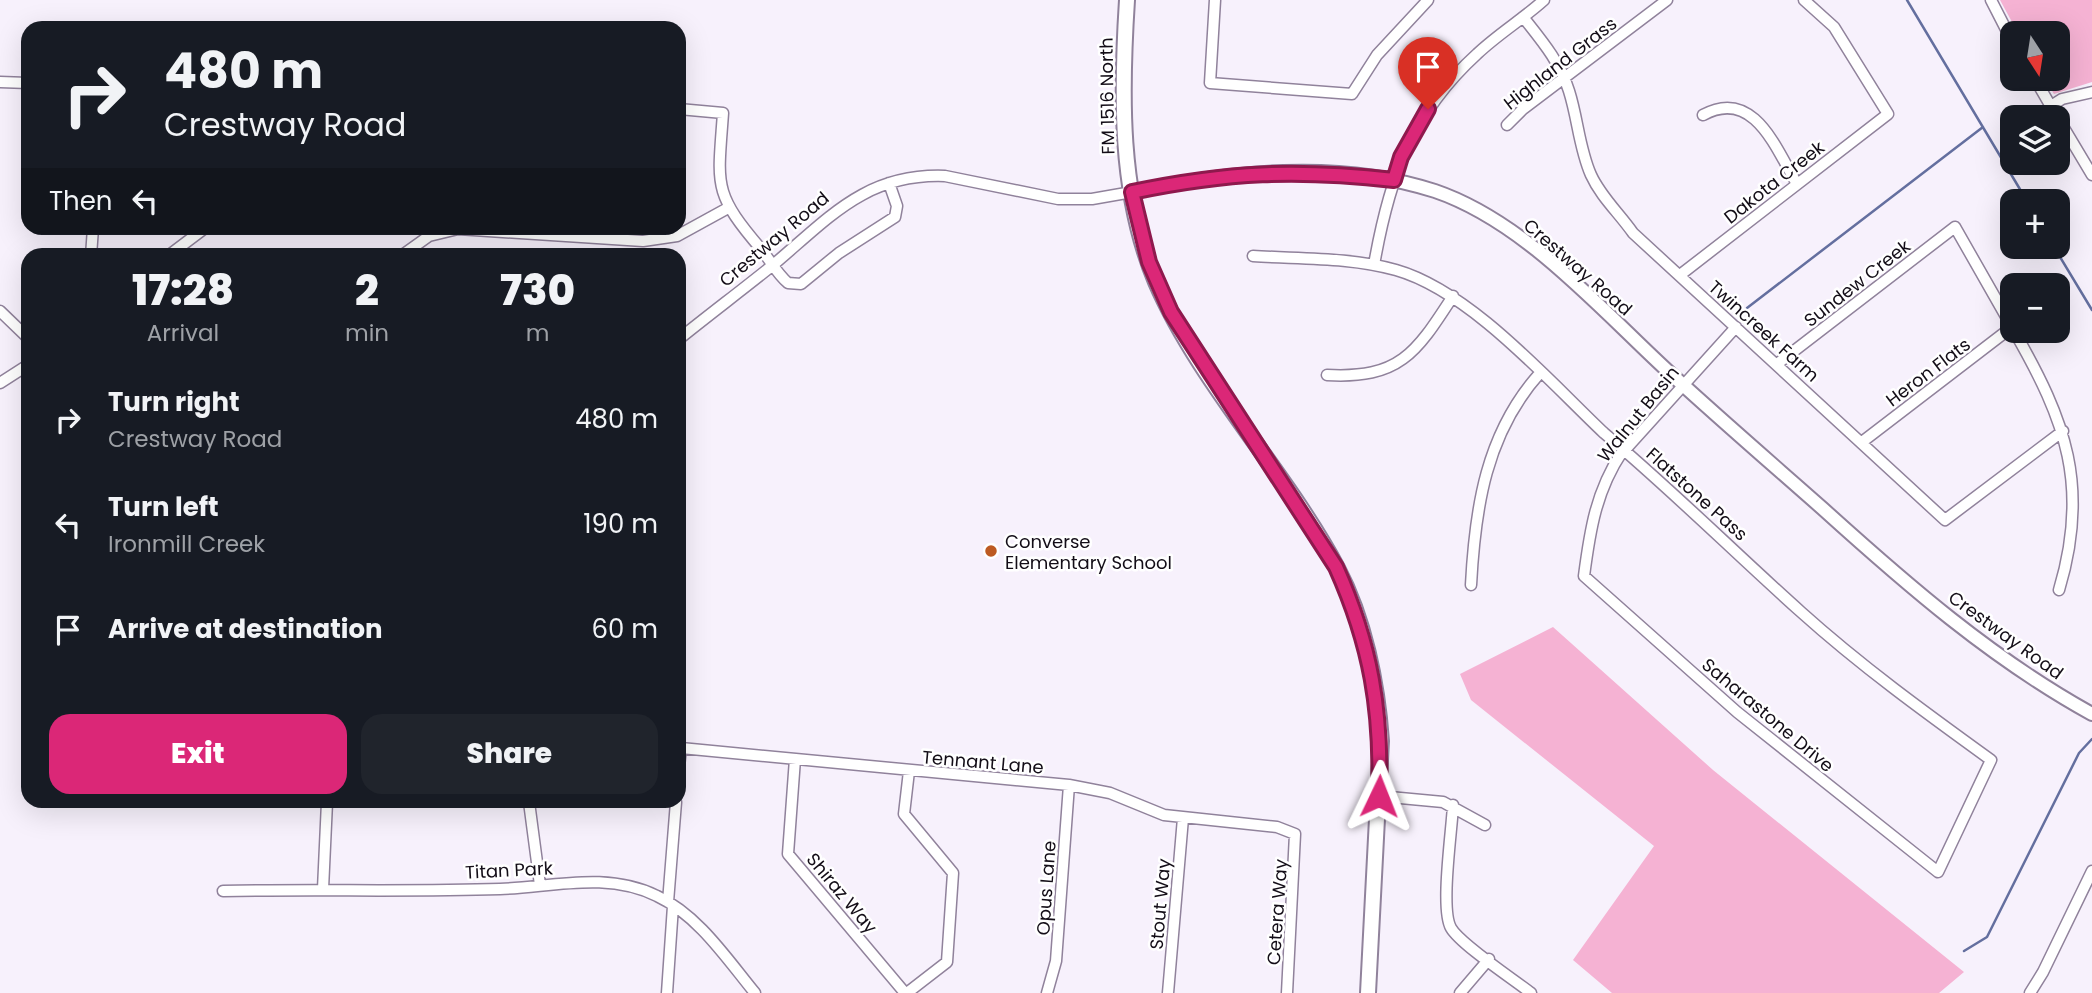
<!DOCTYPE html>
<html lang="en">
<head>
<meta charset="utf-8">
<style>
	body { margin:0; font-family:Poppins,sans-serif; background:#20242c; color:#f1f3f6; height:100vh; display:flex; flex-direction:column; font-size:26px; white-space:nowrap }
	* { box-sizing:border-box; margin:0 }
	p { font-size:23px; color:#9ea1a6 }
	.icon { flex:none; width:38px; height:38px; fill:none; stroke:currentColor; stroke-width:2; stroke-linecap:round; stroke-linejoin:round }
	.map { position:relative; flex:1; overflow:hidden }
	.sheet { position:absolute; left:21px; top:248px; width:665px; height:560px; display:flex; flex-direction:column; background:#171b24; border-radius:21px; box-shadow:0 7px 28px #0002 }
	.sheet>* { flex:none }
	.hud { position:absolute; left:21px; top:21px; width:665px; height:214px; border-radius:21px; box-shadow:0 7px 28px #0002; background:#171b24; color:#f1f3f6; overflow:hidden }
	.needle { width:46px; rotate:168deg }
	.fabs { position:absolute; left:2000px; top:21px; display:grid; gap:14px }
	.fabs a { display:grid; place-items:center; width:70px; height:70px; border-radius:14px; background:#171b24; box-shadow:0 7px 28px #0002; font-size:35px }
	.pin { position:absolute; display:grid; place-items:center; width:60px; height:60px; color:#fff; margin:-72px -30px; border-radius:50% 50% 50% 0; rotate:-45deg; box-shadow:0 0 7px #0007 }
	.pin .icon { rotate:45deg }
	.me { position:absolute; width:77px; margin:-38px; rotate:2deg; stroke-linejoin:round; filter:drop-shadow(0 0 5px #0008) }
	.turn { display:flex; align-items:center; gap:24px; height:147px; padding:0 28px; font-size:32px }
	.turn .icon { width:91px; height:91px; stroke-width:2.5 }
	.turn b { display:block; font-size:49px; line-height:60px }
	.then { display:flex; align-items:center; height:66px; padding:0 28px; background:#0003; gap:14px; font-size:26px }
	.eta { display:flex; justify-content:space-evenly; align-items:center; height:119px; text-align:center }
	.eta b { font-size:42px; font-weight:800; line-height:49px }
	.primary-button { display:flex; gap:14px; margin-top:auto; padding:14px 28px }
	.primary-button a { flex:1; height:80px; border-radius:21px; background:#db2777; color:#fff; font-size:28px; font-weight:800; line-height:80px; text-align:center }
	.primary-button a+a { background:#20242c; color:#f1f3f6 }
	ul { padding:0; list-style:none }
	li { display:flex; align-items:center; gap:21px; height:105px; padding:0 28px }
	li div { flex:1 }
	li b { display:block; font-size:26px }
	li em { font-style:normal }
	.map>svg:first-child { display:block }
</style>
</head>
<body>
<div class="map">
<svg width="2092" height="993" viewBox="0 0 2092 993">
	<rect width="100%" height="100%" fill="#f7f1fc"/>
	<!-- green -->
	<path fill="#f5b2d3" d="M 2000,0 L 2092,0 L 2092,82 L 2054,94 L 2045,79 L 2058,79 L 2058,33 L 2018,33 Z
		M 1553,627 L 1713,770 L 1964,972 L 1939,993 L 1612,993 L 1573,960 L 1654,846 L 1471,700 L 1460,674 Z"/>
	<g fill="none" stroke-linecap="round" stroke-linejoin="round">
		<!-- stream -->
		<path stroke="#646f9f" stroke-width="2.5" d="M 1907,0 L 2027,201
			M 2054,247 L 2092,310
			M 1747,308 L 1983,127
			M 1964,951 L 1987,937 L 2079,753 L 2092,739"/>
		<!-- minor casing -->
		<g stroke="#90829b" stroke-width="13">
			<path id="minor" d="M 1215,0 L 1210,83 L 1352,94 L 1377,55 L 1428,0
				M 1991,0 L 2012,41
				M 1523,17 C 1542,41 1560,62 1569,91 C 1578,119 1579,148 1591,175 C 1601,197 1619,213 1633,233 L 1945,520 L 2063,431
				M 2035,79 L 2057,117
				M 0,82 L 28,83
				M 2051,106 L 2062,99 L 2092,92
				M 679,109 L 723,113 C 718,185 712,192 761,249 C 770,260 777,274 788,283 L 801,284 L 839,253 L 895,217 L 897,206 L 889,183
				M 1703,115 C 1754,87 1776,149 1797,184
				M 2058,118 L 2092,175
				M 1507,125 L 1523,109 L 1667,0
				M 91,256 L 93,228
				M 168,256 L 205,228
				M 401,256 L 429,236 L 458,229 L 643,241 L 677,236 L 728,208
				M 1253,256 C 1300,259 1351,257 1396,270 C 1470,291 1548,380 1604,433 C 1672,490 1735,553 1801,612 C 1861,666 1926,713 1991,760 L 1938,872 L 1737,712 L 1584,576 C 1590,530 1596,491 1622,452 L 1625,450 L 1736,327
				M 1374,265 C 1389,179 1411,114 1477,54 C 1498,34 1523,19 1544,0
				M 1680,275 L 1888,114 L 1834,27 L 1804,0
				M 0,311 L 28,338
				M 2014,331 C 2066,421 2090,487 2059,590
				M 679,339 C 710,314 742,290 773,265 C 829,218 866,173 945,176 L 1058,199 L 1092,199 L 1132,192
				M 1777,364 L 1955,227 L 2012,327
				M 1327,375 C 1400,379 1416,353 1453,296
				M 0,383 L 28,365
				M 1862,442 L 2012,327
				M 1471,585 C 1475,508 1486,433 1540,373
				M 795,759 L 788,854 L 905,993
				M 679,767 L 681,748 L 1069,785 L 1110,793 L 1164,815 L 1277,827 L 1295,834 L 1287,993
				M 1379,796 L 1443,802 L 1485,825
				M 529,802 L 540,885
				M 1453,805 C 1452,830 1440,909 1451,928 C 1460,944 1513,979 1531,993
				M 323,889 L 327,802
				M 223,891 C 315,889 408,892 500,889 C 552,887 607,871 657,896 C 698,915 727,959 755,993
				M 668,902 L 676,802
				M 667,993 L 673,906
				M 907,993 L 947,962 L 953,873 L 904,814 L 909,771
				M 1047,993 L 1056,961 L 1069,785
				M 1168,993 L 1183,818
				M 1460,993 L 1489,959
				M 2030,993 L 2043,972 L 2092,871"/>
		</g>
		<!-- tertiary casing -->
		<g stroke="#90829b" stroke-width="16">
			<path id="tertiary" d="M 1132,192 C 1230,172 1337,159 1435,191 C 1526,222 1601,310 1671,374 C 1720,419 1771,463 1822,508 C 1906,584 1992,659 2092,714"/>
		</g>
		<!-- secondary casing -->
		<g stroke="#90829b" stroke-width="18">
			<path id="secondary" d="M 1127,0 C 1121,93 1119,194 1156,282 C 1199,382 1286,472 1337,568 C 1364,619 1377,683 1381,741 L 1368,993"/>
		</g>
		<!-- minor -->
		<use href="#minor" stroke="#fff" stroke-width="10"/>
		<!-- tertiary -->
		<use href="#tertiary" stroke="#fff" stroke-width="12"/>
		<!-- secondary -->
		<use href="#secondary" stroke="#fff" stroke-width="14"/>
	</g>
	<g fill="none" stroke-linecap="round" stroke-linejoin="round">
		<!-- route casing -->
		<g stroke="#8e194d" stroke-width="18">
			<path id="route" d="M 1379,796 C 1382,711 1371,645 1336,567 L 1171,312 L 1149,262 L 1132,192 C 1228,172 1296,169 1394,180 L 1401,157 L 1428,109"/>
		</g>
		<!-- route -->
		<use href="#route" stroke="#db2777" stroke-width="12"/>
	</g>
	<!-- markers -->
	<circle fill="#bd5a22" stroke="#fff" stroke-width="2.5" cx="991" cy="551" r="7"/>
	<g text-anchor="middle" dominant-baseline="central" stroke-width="5" stroke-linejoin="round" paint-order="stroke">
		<!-- street labels -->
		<g font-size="18" fill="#130d17" stroke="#fff">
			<text transform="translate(1560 63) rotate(-38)">Highland Grass</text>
			<text transform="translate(1107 96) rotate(-91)">FM 1516 North</text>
			<text transform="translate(1774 182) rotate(-38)">Dakota Creek</text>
			<text transform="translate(774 239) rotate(-40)">Crestway Road</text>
			<text transform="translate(1578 267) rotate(41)">Crestway Road</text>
			<text transform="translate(1857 283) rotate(-38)">Sundew Creek</text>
			<text transform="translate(1764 331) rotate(42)">Twincreek Farm</text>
			<text transform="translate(1928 372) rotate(-37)">Heron Flats</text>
			<text transform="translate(1638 414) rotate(-51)">Walnut Basin</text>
			<text transform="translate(1697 494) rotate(42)">Flatstone Pass</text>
			<text transform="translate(2006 635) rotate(36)">Crestway Road</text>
			<text transform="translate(1768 715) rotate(40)">Saharastone Drive</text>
			<text transform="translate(983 762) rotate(5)">Tennant Lane</text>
			<text transform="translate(509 870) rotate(-3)">Titan Park</text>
			<text transform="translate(1046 888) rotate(-86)">Opus Lane</text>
			<text transform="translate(842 893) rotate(50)">Shiraz Way</text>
			<text transform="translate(1160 904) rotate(-85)">Stout Way</text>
			<text transform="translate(1277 912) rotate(-86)">Cetera Way</text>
		</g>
		<!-- poi labels -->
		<g font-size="18" fill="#130d17" stroke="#fff" text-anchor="start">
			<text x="1005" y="541">Converse<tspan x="1005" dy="21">Elementary School</tspan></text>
		</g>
	</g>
</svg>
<div class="fabs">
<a><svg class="needle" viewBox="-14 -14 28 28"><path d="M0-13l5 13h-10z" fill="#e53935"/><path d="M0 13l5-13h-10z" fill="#9ea1a6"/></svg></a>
<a><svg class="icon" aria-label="layers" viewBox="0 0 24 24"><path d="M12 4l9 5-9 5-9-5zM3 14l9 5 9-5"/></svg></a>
<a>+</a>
<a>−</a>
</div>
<div class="pin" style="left:1428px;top:109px;background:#d93025"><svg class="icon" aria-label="arrive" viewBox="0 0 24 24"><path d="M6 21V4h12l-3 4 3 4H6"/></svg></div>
<svg class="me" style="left:1379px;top:796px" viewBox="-20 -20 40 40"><path d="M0-17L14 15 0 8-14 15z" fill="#db2777" stroke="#fff" stroke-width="4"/></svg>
<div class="hud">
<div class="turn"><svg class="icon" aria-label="right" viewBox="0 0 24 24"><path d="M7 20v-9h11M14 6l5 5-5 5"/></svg><div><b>480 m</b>Crestway Road</div></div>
<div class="then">Then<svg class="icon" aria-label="left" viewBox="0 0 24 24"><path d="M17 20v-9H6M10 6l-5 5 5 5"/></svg></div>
</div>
<section class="sheet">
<div class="eta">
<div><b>17:28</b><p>Arrival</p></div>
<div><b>2</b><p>min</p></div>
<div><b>730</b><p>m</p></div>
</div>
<ul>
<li><svg class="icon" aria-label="right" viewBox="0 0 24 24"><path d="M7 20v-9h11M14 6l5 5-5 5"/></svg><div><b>Turn right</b><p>Crestway Road</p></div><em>480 m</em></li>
<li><svg class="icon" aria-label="left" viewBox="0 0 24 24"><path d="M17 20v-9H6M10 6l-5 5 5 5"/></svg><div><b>Turn left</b><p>Ironmill Creek</p></div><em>190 m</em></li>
<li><svg class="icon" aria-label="arrive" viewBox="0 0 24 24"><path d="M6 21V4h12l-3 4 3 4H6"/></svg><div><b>Arrive at destination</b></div><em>60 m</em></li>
</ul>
<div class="primary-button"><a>Exit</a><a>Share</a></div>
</section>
</div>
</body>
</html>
